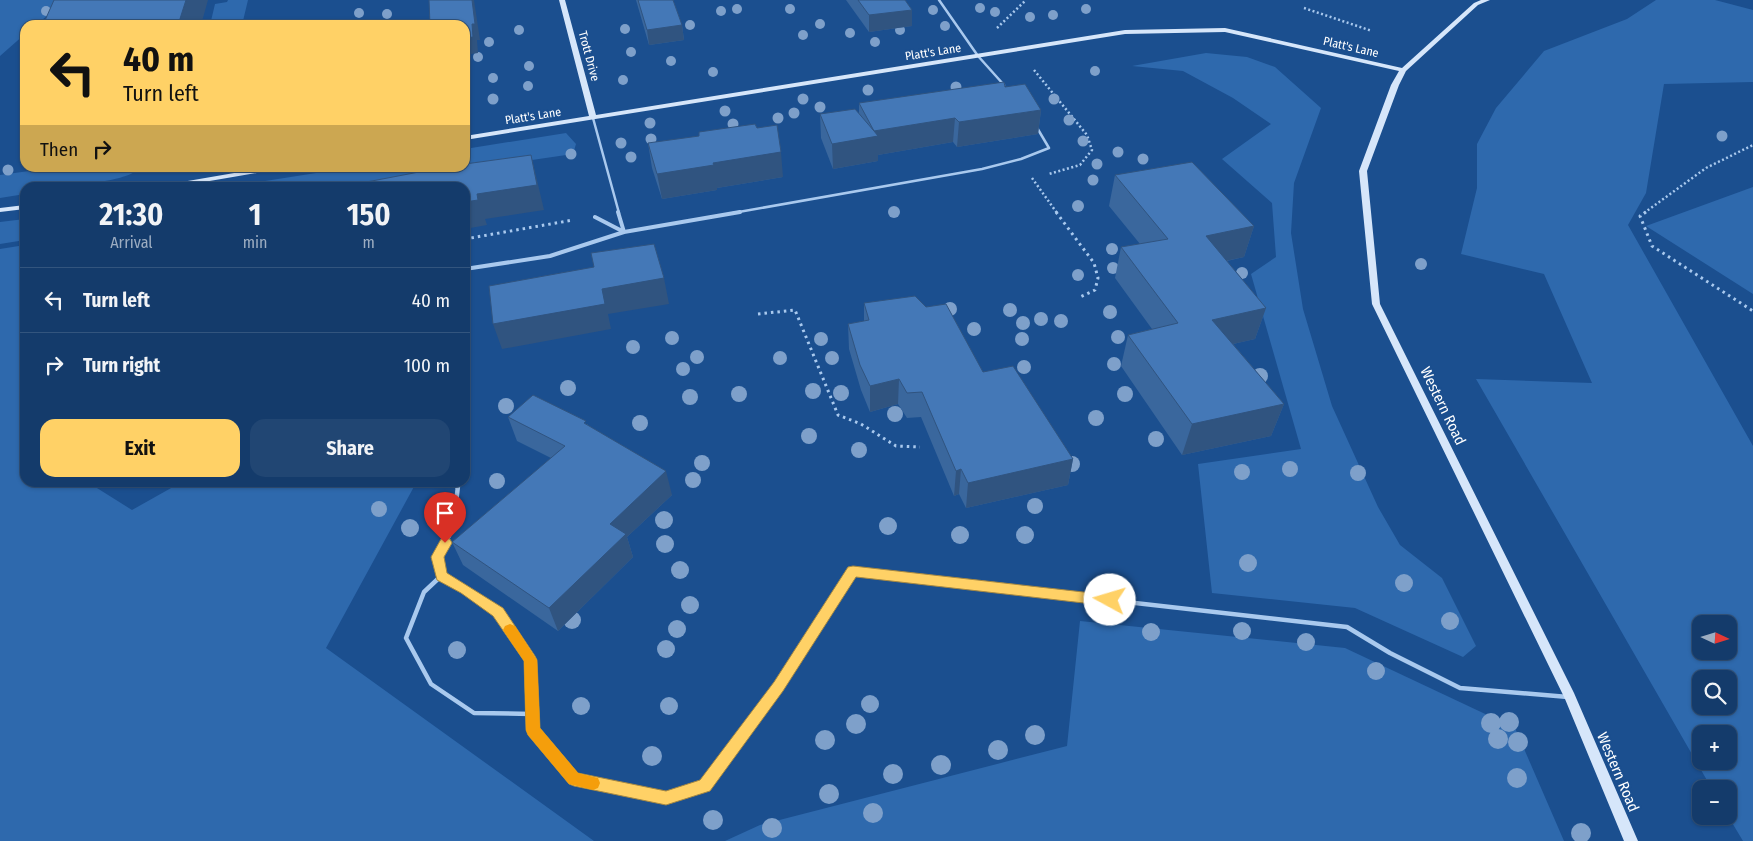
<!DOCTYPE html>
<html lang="en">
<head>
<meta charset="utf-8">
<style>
	body { margin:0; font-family:"Fira Sans Condensed",sans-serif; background:#214673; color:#f1f3f6; height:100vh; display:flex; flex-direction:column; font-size:19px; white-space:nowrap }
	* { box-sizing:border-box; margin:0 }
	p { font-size:16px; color:#9dadc1 }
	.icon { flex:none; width:28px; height:28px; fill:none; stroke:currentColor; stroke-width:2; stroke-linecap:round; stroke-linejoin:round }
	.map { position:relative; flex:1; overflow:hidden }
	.panel { position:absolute; left:20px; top:182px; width:450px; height:305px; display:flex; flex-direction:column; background:#143b6b; border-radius:15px; box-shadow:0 1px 4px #0004,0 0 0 1px #33557e }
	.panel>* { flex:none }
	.top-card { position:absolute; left:20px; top:20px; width:450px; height:152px; border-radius:15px; box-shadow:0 1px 4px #0004,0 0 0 1px #33557e; background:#ffd166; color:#111; overflow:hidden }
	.needle { width:32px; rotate:94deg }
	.controls { position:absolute; left:1692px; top:615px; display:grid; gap:10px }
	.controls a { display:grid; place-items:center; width:45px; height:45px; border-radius:10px; background:#143b6b; box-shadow:0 1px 4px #0004,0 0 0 1px #33557e; font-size:25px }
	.pin { position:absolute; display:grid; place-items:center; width:42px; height:42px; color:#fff; margin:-51px -21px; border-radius:50% 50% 50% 0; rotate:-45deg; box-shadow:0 0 5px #0007 }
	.pin .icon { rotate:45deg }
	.me { position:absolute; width:55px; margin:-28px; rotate:276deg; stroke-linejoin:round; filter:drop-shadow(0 0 4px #0008) }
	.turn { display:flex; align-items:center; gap:18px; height:105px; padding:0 20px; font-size:22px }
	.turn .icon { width:65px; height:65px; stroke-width:2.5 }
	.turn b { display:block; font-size:35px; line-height:42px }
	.then { display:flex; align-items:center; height:48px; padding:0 20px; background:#0003; gap:10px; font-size:19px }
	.eta { display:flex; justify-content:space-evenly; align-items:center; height:85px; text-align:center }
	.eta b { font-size:30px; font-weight:700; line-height:35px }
	.primary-button { display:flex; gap:10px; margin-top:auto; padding:10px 20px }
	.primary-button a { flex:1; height:58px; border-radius:15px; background:#ffd166; color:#111; font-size:20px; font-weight:700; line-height:58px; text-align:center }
	.primary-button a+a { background:#214673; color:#f1f3f6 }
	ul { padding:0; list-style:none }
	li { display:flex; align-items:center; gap:15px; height:65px; padding:0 20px; border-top:1px solid #33557e }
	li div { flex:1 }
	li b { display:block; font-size:19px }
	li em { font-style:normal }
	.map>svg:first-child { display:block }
</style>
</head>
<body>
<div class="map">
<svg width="1753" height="841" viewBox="0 0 1753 841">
	<rect width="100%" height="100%" fill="#1b4f8f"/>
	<!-- green -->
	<path fill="#2e69ad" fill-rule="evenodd" d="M 0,0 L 66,0 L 36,25 L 25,25 L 25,34 L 0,56 Z
		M 228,0 L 248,0 L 242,25 L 210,25 L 215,4 L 227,2 Z
		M 1656,0 L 1715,0 L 1753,10 L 1753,82 L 1664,84 L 1646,193 L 1628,225 L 1753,446 L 1753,841 L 1743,841 L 1728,816 L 1729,789 L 1712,789 L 1476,379 L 1592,383 L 1544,274 L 1461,254 L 1477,188 L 1477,144 L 1496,108 L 1544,51 L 1627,19 ZM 1701,624 L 1729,624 L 1729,651 L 1701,651 ZM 1701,679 L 1729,679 L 1729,706 L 1701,706 ZM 1701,734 L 1729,734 L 1729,761 L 1701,761 Z
		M 1206,53 L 1247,57 L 1275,67 L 1321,108 L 1294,183 L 1291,233 L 1303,309 L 1332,406 L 1378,507 L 1400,545 L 1442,578 L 1476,646 L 1463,657 L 1355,608 L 1212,593 L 1198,464 L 1301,449 L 1251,274 L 1276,257 L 1272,203 L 1222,159 L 1271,124 L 1233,98 L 1183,71 L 1132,66 Z
		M 566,133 L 576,144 L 573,154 L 350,187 L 221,188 L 348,168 L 465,168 L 465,149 Z
		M 51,168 L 139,168 C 128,184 46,188 25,188 L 25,194 L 0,198 L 0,175 Z
		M 1753,187 L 1753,294 L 1646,226 Z
		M 25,219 L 25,240 L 0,244 L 0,222 Z
		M 25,245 L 25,482 L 89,483 L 132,510 L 180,483 L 416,483 L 326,648 L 594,841 L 0,841 L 0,249 Z
		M 1080,621 L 1345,648 L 1515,728 L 1564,841 L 725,841 L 760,825 L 1067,746 Z"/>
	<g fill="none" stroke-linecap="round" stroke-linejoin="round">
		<!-- path-far1 -->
		<path stroke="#a9c9ee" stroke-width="2.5" stroke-dasharray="2 2.5" stroke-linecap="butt" d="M 1304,8 L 1372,31
			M 997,28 L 1026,0
			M 1034,70 L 1087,135 L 1092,150 L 1080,165 L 1049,174
			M 1032,178 L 1057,213
			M 1644,213 L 1706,168 L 1753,145"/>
		<!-- path -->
		<path stroke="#a9c9ee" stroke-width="3" stroke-dasharray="2.5 4" stroke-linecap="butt" d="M 1056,212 L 1094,263 L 1098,278 L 1095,290 L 1080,297
			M 1646,212 L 1640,216 L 1652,246 L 1753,311
			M 465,239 L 573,220
			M 758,314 L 795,310 L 838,415 L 861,424 L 896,446 L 920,447"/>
		<!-- lane-far2 -->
		<path stroke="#a9c9ee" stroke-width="2.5" d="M 939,0 L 978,56 L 1004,85
			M 593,118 L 619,213
			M 733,213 L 982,169 L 1021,159 L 1049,148 L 1036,126"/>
		<!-- lane-far1 -->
		<path stroke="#a9c9ee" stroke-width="4" d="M 618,212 L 624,232
			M 595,217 L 624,232
			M 465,269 L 550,256 L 624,232 L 740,212
			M 457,487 L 458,482"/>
		<!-- lane -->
		<path stroke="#a9c9ee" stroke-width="4.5" d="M 458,486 L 453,528 L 438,557 L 441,576 L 465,589 L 498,612 L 530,660 L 533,730 L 574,779 L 666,798 L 704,786 L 778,686 L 853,571 L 1347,627 L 1390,653 L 1460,688 L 1568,697
			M 441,576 L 424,592 L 406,638 L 431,684 L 474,713 L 532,714"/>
		<!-- secondary -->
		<path fill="#d6e6fa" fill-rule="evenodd" d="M 559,0 L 565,0 L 596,115 L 1125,30 L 1225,28 L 1402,68 L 1474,3 L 1481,0 L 1490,0 L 1478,5 L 1406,71 L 1399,85 L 1367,171 L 1380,304 L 1574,693 L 1638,841 L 1624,841 L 1565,699 L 1372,304 L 1359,171 L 1391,85 L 1399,71 L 1225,32 L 1125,34 L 465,140 L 465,136 L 589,116 Z
			M 263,168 L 278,168 L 274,170 L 169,188 L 147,188 Z
			M 25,205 L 25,209 L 0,212 L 0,208 Z"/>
	</g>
	<!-- trees -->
	<g fill="#7ea0ca">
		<circle cx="980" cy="8" r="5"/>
		<circle cx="737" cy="9" r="5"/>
		<circle cx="790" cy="9" r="5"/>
		<circle cx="1086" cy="9" r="5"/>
		<circle cx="933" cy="10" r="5"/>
		<circle cx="46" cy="11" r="5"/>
		<circle cx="721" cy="11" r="5"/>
		<circle cx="995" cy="12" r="5"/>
		<circle cx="359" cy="13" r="5"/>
		<circle cx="387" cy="14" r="5"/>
		<circle cx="1053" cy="15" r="5"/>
		<circle cx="1030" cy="17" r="5"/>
		<circle cx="820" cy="24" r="5"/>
		<circle cx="690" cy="25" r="5"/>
		<circle cx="945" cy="26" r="5"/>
		<circle cx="625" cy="29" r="5"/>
		<circle cx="519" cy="30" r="5"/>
		<circle cx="900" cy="30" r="5"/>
		<circle cx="850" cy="33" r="5"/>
		<circle cx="803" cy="35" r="5"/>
		<circle cx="489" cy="42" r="5"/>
		<circle cx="875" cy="42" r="5"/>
		<circle cx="631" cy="52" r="5"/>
		<circle cx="478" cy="57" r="5"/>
		<circle cx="671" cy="61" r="5"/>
		<circle cx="529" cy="66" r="5"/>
		<circle cx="1095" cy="71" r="5"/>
		<circle cx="713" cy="72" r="5"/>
		<circle cx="493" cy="78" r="5"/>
		<circle cx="623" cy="80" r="5"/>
		<circle cx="528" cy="86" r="5"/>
		<circle cx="956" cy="87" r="5.5"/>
		<circle cx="868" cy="90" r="5.5"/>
		<circle cx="493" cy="99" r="5.5"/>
		<circle cx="803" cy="99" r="5.5"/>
		<circle cx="1054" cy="99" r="5.5"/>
		<circle cx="820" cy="107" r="5.5"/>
		<circle cx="725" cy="111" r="5.5"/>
		<circle cx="794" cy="113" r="5.5"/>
		<circle cx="778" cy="118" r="5.5"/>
		<circle cx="1069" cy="120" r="5.5"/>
		<circle cx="650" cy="123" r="5.5"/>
		<circle cx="733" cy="124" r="5.5"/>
		<circle cx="1722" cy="136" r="5.5"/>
		<circle cx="651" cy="139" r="5.5"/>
		<circle cx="1083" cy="141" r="5.5"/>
		<circle cx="621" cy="143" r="5.5"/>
		<circle cx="1118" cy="152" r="5.5"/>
		<circle cx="571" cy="154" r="5.5"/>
		<circle cx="631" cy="157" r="5.5"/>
		<circle cx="1143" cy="159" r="5.5"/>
		<circle cx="1097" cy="164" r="5.5"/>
		<circle cx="8" cy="170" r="5.5"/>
		<circle cx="1093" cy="180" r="5.5"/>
		<circle cx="1078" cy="206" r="6"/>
		<circle cx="894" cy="212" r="6"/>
		<circle cx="1112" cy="249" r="6"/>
		<circle cx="1421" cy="264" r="6"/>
		<circle cx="1113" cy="268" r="6"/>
		<circle cx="1242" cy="273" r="6"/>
		<circle cx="1078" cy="275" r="6"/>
		<circle cx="950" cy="309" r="7"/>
		<circle cx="1010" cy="310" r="7"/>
		<circle cx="1110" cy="312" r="7"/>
		<circle cx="1041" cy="319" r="7"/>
		<circle cx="1061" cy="321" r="7"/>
		<circle cx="1023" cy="323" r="7"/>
		<circle cx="974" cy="329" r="7"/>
		<circle cx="1118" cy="337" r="7"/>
		<circle cx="672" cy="338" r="7"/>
		<circle cx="821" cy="339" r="7"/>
		<circle cx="1022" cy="339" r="7"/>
		<circle cx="633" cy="347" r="7"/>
		<circle cx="697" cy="357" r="7"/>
		<circle cx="780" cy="358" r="7"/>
		<circle cx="832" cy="358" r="7"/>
		<circle cx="1114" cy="364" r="7"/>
		<circle cx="1024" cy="367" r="7"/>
		<circle cx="683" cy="369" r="7"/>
		<circle cx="1260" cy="376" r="8"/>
		<circle cx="568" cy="388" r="8"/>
		<circle cx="813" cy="391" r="8"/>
		<circle cx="841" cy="393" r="8"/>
		<circle cx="739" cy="394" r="8"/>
		<circle cx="1125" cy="394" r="8"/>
		<circle cx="690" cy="397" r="8"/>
		<circle cx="506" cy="406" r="8"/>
		<circle cx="895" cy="414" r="8"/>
		<circle cx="1096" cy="418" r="8"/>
		<circle cx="640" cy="423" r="8"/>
		<circle cx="809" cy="436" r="8"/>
		<circle cx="1156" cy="439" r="8"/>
		<circle cx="859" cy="450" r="8"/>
		<circle cx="702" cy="463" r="8"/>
		<circle cx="1072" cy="464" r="8"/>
		<circle cx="1290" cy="469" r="8"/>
		<circle cx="1242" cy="472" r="8"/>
		<circle cx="1358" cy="473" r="8"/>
		<circle cx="693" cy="480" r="8"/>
		<circle cx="497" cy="481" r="8"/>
		<circle cx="1035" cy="506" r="8"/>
		<circle cx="379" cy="509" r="8"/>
		<circle cx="664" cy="520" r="9"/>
		<circle cx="888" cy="526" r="9"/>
		<circle cx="410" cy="528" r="9"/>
		<circle cx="960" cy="535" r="9"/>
		<circle cx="1025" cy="535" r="9"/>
		<circle cx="665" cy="544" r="9"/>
		<circle cx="1248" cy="563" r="9"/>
		<circle cx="680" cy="570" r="9"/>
		<circle cx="1404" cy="583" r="9"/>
		<circle cx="690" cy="605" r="9"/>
		<circle cx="572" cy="620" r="9"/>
		<circle cx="1450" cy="621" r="9"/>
		<circle cx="677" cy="629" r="9"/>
		<circle cx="1242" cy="631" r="9"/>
		<circle cx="1151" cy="632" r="9"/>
		<circle cx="1306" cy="642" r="9"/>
		<circle cx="666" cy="649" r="9"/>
		<circle cx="457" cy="650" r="9"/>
		<circle cx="1376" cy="671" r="9"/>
		<circle cx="870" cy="704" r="9"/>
		<circle cx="581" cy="706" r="9"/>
		<circle cx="669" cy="706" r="9"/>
		<circle cx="1509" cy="722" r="10"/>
		<circle cx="1491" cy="723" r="10"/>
		<circle cx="856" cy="724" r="10"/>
		<circle cx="1035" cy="735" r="10"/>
		<circle cx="1498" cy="739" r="10"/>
		<circle cx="825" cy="740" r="10"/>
		<circle cx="1518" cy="742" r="10"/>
		<circle cx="998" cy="750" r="10"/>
		<circle cx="652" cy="756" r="10"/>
		<circle cx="941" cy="765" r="10"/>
		<circle cx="893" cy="774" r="10"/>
		<circle cx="1517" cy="778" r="10"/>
		<circle cx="829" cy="794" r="10"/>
		<circle cx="873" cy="813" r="10"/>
		<circle cx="713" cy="820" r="10"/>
		<circle cx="772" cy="828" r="10"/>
		<circle cx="1581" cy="833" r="10"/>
	</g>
	<!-- wall -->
	<path fill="#3a679d" d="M 636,0 L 673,0 L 682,25 L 684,40 L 649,45 Z
		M 846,0 L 905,0 L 912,10 L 912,26 L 869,32 Z
		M 1005,87 L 1041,110 L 1038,134 L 957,147 L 953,142 L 878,155 L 878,161 L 833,169 L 821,138 L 820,114 L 859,113 L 859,103 Z
		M 648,143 L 783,177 L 717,188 L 717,190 L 662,199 L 652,168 Z
		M 1115,175 L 1254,226 L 1244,257 L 1227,261 L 1266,308 L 1255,339 L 1233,344 L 1284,404 L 1271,436 L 1182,455 L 1121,366 L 1128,335 L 1152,329 L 1115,278 L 1121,247 L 1140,244 L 1109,206 Z
		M 864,303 L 983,372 L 1073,459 L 1068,485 L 966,508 L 959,494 L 954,496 L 921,417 L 907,418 L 898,404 L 870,412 L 861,390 L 849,349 L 848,324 L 864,321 Z
		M 508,417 L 587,424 L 672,495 L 627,537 L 633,557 L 558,631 L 463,565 L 452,542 L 551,458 L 517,441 Z"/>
	<!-- shaded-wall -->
	<path fill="#305480" d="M 186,0 L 208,0 L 201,25 L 178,25 Z
		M 472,0 L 474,0 L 480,40 L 477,40 L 478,53 L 465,55 L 465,38 Z
		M 912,10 L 912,26 L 869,32 L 869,15 Z
		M 682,25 L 684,40 L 649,45 L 647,30 Z
		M 1041,110 L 1038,134 L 957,147 L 959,122 Z
		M 955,118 L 953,142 L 878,155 L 878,161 L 833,169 L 832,144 L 874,131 Z
		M 781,152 L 783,177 L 717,188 L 717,190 L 662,199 L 657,174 L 713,163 Z
		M 531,155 L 537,180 L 544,210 L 485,219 L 487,225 L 465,229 L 465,202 Z
		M 1254,226 L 1244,257 L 1197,267 L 1206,236 Z
		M 664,278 L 669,304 L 608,314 L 611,329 L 502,349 L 493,324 L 602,289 Z
		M 1266,308 L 1255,339 L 1202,351 L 1212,320 Z
		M 899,379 L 898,404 L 870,412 L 870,386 Z
		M 1284,404 L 1271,436 L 1182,455 L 1192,424 Z
		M 1073,459 L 1068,485 L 966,508 L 968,483 Z
		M 961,469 L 959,494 L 954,496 L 956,471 Z
		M 666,471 L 672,495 L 627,537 L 633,557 L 558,631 L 549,608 L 610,524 Z"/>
	<!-- building -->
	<path fill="#4478b7" stroke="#305480" d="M 54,0 L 186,0 L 178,25 L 43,25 Z
		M 429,0 L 472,0 L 475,24 L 472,24 L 473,37 L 465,38 L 465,25 L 430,25 Z
		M 638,0 L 673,0 L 682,25 L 647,30 Z
		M 858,0 L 905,0 L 912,10 L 869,15 Z
		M 1004,82 L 1005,87 L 1025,84 L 1041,110 L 959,122 L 955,118 L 874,131 L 878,136 L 832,144 L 820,114 L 855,109 L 874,131 L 859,103 Z
		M 755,124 L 757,128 L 777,125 L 781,152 L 713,163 L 714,165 L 657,174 L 648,143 L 699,136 L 699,132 Z
		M 531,155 L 537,185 L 477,194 L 478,200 L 465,202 L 465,188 L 356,188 L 356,184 L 440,168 L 465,168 L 465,164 Z
		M 1192,162 L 1254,226 L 1206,236 L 1266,308 L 1212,320 L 1284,404 L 1192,424 L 1128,335 L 1178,323 L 1121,247 L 1168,239 L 1115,175 Z
		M 654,244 L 664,278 L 602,289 L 605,304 L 493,324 L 489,286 L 594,267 L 591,253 Z
		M 915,296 L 926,307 L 946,304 L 983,372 L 1013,366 L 1073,459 L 968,483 L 961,469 L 956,471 L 922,392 L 907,393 L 899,379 L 870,386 L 860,365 L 848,324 L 869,320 L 864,303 Z
		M 533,395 L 586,421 L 584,423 L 666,471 L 610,524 L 626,534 L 549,608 L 452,542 L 565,446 L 508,417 Z"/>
	<!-- route -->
	<path fill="#ffd166" stroke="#a68842" d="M 445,538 L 450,539 L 452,543 L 444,557 L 447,573 L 503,608 L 535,656 L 537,660 L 540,728 L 578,773 L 666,791 L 700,780 L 774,682 L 848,567 L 853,566 L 1110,595 L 1115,596 L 1117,600 L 1115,604 L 1110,606 L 856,577 L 783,691 L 710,791 L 666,805 L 574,786 L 569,784 L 528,735 L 526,730 L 524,661 L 493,616 L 461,593 L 437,580 L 431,557 L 441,539 Z"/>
	<!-- slow -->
	<path fill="#f59e0b" d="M 510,624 L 515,626 L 537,660 L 540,728 L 578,773 L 598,778 L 600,783 L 598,788 L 593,790 L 569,784 L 528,735 L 526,730 L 524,661 L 503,630 L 505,626 Z"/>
	<g text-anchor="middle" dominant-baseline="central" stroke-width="4" stroke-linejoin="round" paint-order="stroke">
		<!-- far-street labels -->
		<g font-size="12" fill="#fff" stroke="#1b4f8f">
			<text transform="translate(1351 47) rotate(13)">Platt's Lane</text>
			<text transform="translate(933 52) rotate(-9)">Platt's Lane</text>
			<text transform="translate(589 56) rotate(75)">Trott Drive</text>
			<text transform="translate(533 116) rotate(-9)">Platt's Lane</text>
		</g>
		<!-- street labels -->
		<g font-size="15" fill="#fff" stroke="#1b4f8f">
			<text transform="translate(1443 406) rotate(64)">Western Road</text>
			<text transform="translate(1618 772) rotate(67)">Western Road</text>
		</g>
	</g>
</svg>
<div class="controls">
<a><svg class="needle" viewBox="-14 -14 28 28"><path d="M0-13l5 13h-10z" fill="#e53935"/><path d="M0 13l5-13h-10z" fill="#9dadc1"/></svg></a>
<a><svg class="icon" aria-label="search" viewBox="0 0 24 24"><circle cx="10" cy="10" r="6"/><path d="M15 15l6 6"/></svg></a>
<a>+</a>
<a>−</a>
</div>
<div class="pin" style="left:445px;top:543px;background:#d93025"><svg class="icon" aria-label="arrive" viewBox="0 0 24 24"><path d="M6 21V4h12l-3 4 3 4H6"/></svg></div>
<svg class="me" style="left:1110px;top:600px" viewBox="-20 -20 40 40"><circle r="19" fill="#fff"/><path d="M0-13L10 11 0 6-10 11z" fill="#ffd166"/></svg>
<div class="top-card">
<div class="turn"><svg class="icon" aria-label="left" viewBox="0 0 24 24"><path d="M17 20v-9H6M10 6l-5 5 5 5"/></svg><div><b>40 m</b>Turn left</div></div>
<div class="then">Then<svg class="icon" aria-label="right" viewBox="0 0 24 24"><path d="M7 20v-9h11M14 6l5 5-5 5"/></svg></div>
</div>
<section class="panel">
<div class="eta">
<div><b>21:30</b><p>Arrival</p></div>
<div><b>1</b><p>min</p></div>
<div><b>150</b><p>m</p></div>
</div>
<ul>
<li><svg class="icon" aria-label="left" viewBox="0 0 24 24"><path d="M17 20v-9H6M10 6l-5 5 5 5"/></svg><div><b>Turn left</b></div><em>40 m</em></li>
<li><svg class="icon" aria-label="right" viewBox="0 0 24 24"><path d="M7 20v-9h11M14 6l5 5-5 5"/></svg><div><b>Turn right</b></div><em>100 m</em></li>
</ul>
<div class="primary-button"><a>Exit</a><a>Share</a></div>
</section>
</div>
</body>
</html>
